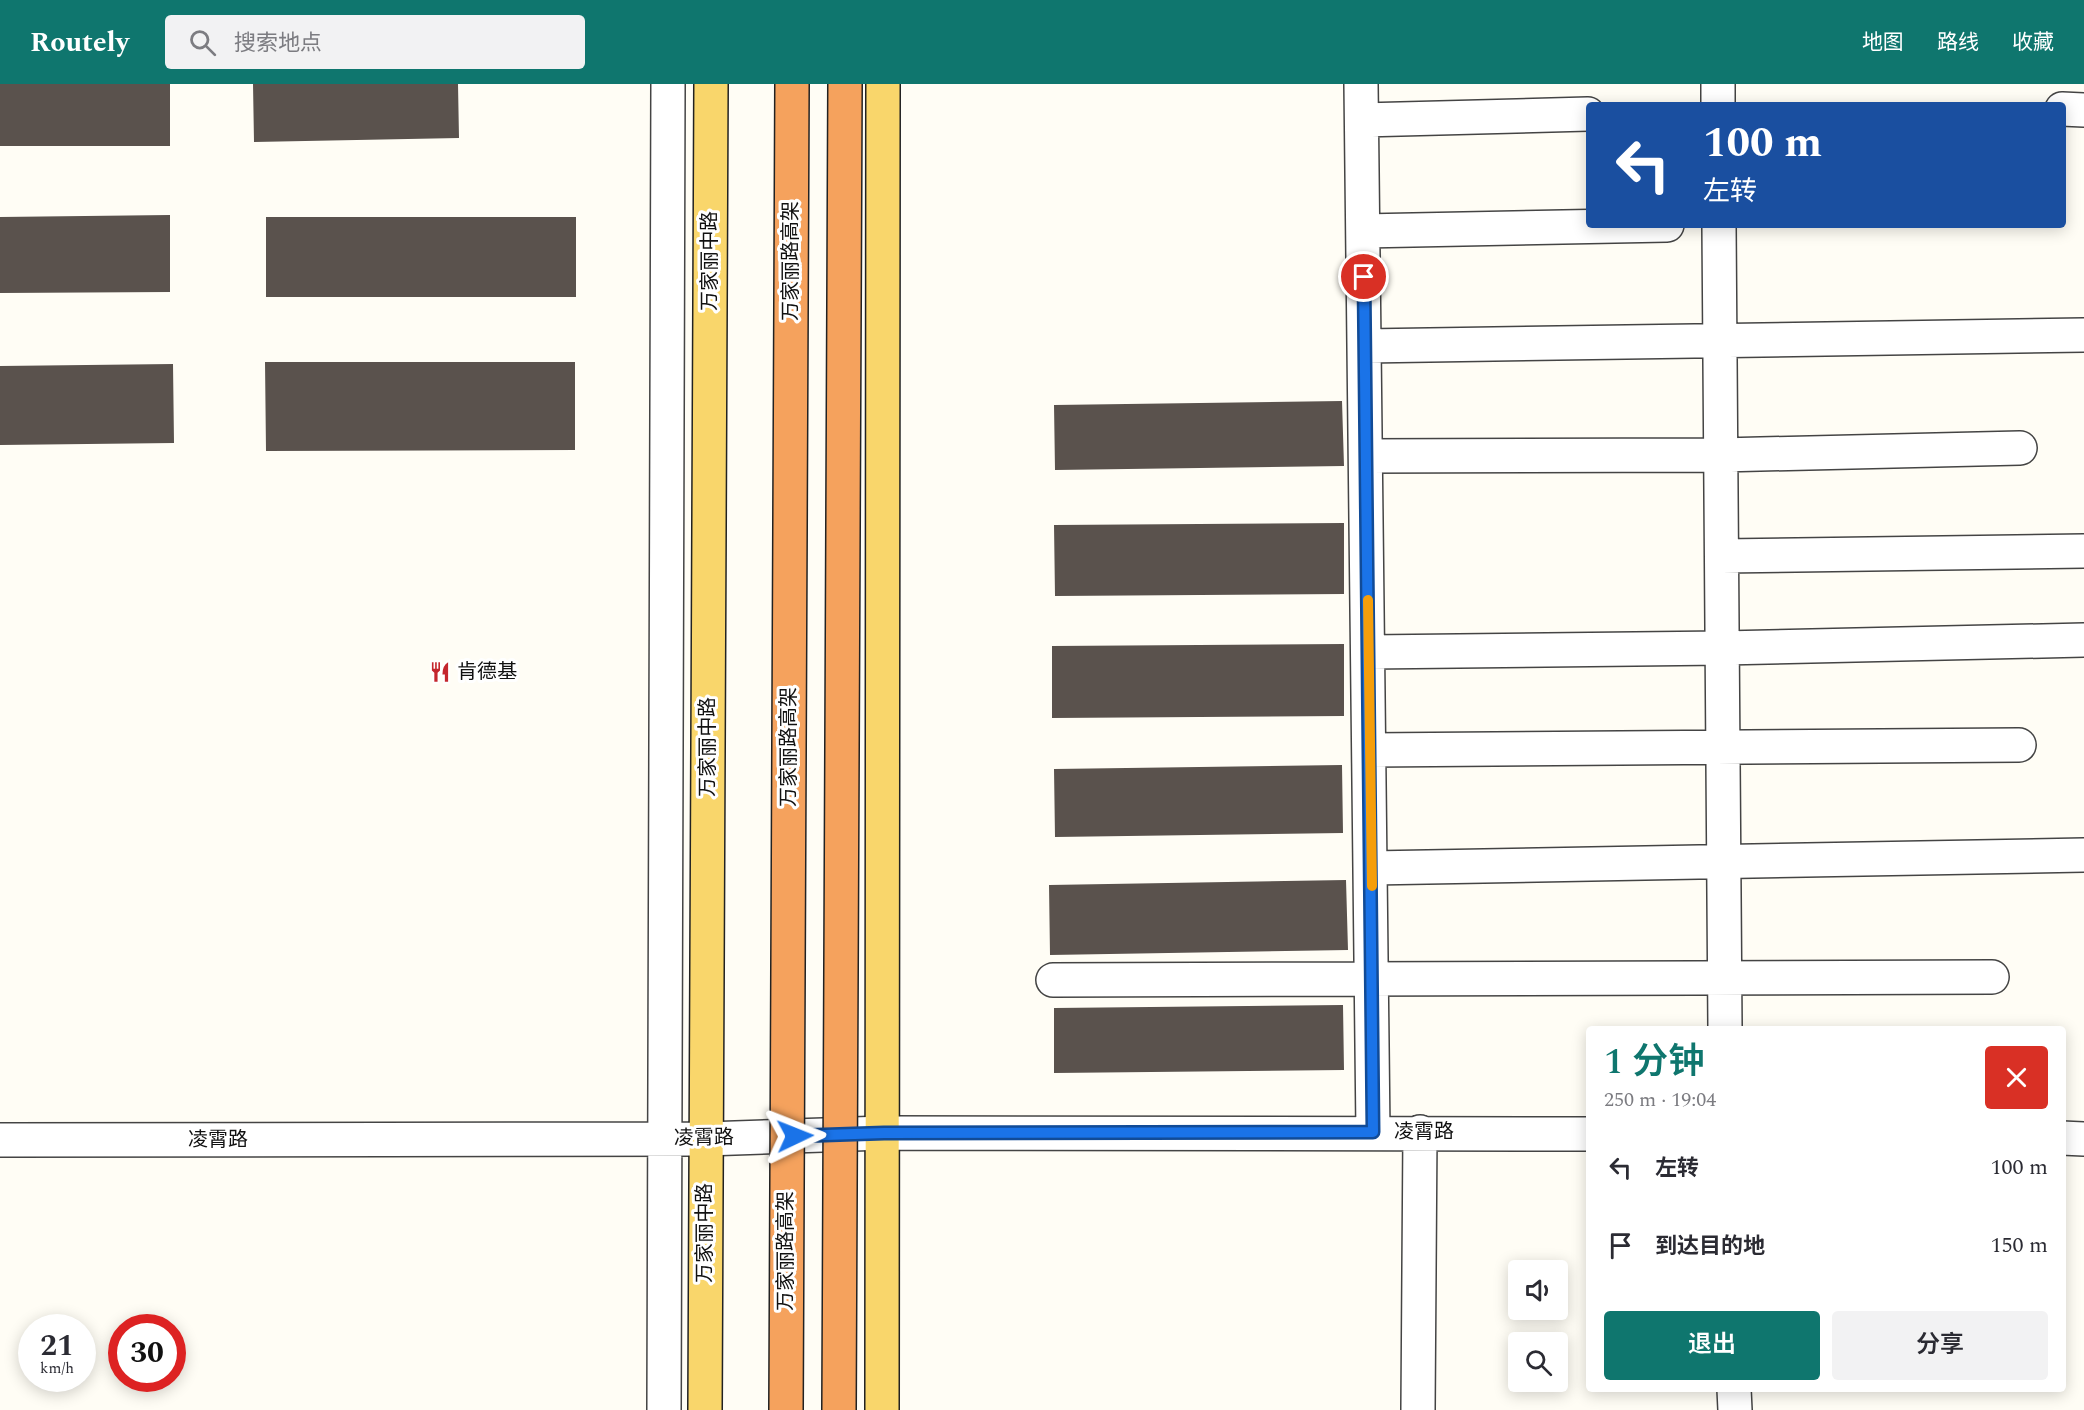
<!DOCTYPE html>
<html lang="zh">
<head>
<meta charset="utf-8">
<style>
	body { margin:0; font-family:Spectral,"Noto Sans SC",serif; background:#f2f2f3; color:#2b2b33; height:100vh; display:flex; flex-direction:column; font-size:22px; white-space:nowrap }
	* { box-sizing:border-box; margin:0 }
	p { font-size:20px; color:#7c7c81 }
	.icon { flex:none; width:33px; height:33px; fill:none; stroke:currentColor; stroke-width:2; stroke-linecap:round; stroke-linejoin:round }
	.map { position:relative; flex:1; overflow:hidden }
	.drawer { position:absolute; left:1586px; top:942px; width:480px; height:366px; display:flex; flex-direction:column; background:#fff; border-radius:6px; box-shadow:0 3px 15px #0003 }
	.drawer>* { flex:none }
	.guide { position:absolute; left:1586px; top:18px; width:480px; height:126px; border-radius:6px; box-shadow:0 3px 15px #0003; background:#1a4fa0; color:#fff; overflow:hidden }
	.controls { position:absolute; left:1508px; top:1176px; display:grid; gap:12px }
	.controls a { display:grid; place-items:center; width:60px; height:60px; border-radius:6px; background:#fff; box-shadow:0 3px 15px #0003; font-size:30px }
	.speed { position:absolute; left:18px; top:1230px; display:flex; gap:12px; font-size:30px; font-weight:700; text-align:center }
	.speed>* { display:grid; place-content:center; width:78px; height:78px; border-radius:50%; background:#fff; box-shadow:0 3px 15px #0003; line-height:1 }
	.speed small { font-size:15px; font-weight:400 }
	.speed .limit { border:9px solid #d22; background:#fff; color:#111 }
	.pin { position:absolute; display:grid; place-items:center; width:51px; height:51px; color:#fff; margin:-26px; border:3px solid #fff; border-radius:50%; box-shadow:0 2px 6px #0007 }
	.me { position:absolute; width:66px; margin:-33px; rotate:88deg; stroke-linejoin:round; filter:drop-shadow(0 0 4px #0008) }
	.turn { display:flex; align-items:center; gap:21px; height:126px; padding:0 18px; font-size:27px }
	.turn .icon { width:78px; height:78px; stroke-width:2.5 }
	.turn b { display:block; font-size:42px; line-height:51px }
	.round { display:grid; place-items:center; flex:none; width:63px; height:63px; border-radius:6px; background:#f2f2f3 }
	.headline { display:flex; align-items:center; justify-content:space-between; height:102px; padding:0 18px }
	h1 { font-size:36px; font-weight:600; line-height:45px; color:#0f766e }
	.action { display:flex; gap:12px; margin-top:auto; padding:12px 18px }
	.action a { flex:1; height:69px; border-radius:6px; background:#0f766e; color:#fff; font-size:24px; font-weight:600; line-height:69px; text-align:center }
	.action a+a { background:#f2f2f3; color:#2b2b33 }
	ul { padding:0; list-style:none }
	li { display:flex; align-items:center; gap:18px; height:78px; padding:0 18px }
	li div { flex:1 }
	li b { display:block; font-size:22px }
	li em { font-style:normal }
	header { display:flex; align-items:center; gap:36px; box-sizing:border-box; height:84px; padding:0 30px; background:#0f766e; color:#fff }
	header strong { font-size:28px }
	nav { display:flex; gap:33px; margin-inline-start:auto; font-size:21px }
	.search { width:420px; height:54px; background:#f2f2f3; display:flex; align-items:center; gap:15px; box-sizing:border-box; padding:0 21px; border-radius:6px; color:#7c7c81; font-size:22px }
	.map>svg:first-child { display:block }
</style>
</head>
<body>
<header>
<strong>Routely</strong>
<div class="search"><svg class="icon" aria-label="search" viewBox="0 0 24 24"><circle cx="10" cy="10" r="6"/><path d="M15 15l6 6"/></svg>搜索地点</div>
<nav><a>地图</a><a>路线</a><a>收藏</a></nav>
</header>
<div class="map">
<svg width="2084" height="1326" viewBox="0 0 2084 1326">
	<rect width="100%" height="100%" fill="#fffdf5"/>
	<!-- building -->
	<path fill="#5a524d" d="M 0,0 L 170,0 L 170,62 L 0,62 Z
		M 253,0 L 458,0 L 459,54 L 254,58 Z
		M 170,131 L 170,208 L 0,209 L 0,133 Z
		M 266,133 L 576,133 L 576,213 L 266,213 Z
		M 265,278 L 575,278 L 575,366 L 266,367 Z
		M 173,280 L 174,359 L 0,361 L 0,282 Z
		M 1342,317 L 1344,382 L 1055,386 L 1054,321 Z
		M 1344,439 L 1344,510 L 1055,512 L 1054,441 Z
		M 1344,560 L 1344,632 L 1052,634 L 1052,562 Z
		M 1342,681 L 1343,749 L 1055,753 L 1054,685 Z
		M 1346,796 L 1348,866 L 1050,871 L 1049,801 Z
		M 1343,921 L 1344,986 L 1054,989 L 1054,924 Z"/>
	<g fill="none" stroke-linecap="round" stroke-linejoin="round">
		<!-- minor casing -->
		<g stroke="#444" stroke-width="36">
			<path id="minor" d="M 1361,0 L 1373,1048
				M 1718,0 L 1718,21
				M 2062,25 L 2084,26
				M 1362,36 L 1588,30
				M 1719,141 L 1725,945
				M 1363,147 L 1667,141
				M 1365,262 L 2084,251
				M 1366,372 L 1721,371 L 2020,364
				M 1722,472 L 2084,467
				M 1369,568 L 1723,564 L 2084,556
				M 1370,666 L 2019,661
				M 1371,784 L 2084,771
				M 1053,896 L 1992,893
				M 2062,1054 L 2084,1055
				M 0,1056 L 706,1055 L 884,1049 L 1588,1050
				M 1734,1305 L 1735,1326
				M 664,1326 L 668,0
				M 1418,1326 L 1420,1048"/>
		</g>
		<!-- major casing -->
		<g stroke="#222" stroke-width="36">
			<path id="major" d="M 705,1326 L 711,0
				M 882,1326 L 883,0"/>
		</g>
		<!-- minor -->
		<use href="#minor" stroke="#fff" stroke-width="33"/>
		<!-- major -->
		<use href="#major" stroke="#f9d66b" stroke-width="33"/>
		<!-- highway-bridge casing -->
		<g stroke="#222" stroke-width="36" stroke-linecap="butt">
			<path id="highway-bridge" d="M 786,1326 L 792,0
				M 839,1326 L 845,0"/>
		</g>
		<!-- highway-bridge -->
		<use href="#highway-bridge" stroke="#f5a25d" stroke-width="33"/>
	</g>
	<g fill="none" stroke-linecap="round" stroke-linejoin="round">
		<!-- route casing -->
		<g stroke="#114b97" stroke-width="15">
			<path id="route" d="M 795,1052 L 884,1049 L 1373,1048 L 1364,193"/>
		</g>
		<!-- route -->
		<use href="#route" stroke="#1a73e8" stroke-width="10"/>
		<!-- slow -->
		<path stroke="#f59e0b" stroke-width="10" d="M 1368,516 L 1372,802"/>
	</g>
	<!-- icons -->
	<defs>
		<g id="restaurant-bare" transform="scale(1.62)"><path d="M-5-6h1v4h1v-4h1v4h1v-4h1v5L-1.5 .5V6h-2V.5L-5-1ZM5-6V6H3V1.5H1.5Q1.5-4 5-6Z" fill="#c4262e" stroke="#fff" stroke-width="2.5" paint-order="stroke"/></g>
	</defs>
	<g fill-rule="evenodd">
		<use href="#restaurant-bare" x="440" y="588"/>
	</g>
	<g text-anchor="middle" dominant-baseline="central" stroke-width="6" stroke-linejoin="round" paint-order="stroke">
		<!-- street labels -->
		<g font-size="20" fill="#111" stroke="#fff">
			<text transform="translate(710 177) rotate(-90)">万家丽中路</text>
			<text transform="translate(791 177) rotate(-90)">万家丽路高架</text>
			<text transform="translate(708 663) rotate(-90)">万家丽中路</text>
			<text transform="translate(789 663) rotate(-90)">万家丽路高架</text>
			<text x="1424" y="1048">凌霄路</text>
			<text transform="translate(704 1054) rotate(-1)">凌霄路</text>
			<text x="218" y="1056">凌霄路</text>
			<text transform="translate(705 1149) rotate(-90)">万家丽中路</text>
			<text transform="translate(786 1167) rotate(-90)">万家丽路高架</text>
		</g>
		<!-- poi labels -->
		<g font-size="20" fill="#111" stroke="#fff" text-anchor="start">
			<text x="457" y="588">肯德基</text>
		</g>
	</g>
</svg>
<div class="controls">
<a><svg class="icon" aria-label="sound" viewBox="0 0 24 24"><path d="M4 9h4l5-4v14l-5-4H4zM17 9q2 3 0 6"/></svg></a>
<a><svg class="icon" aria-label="search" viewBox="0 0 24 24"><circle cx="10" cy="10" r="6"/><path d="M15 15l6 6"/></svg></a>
</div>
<div class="speed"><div>21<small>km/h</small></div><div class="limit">30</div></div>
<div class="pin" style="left:1364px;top:193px;background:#d93025"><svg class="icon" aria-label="arrive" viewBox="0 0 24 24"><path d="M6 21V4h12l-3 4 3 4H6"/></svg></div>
<svg class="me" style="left:795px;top:1052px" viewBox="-20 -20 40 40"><path d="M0-17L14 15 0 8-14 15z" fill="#1a73e8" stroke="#fff" stroke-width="4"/></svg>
<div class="guide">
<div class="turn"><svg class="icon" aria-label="left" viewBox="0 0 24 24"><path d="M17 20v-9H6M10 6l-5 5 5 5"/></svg><div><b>100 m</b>左转</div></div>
</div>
<section class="drawer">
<div class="headline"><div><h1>1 分钟</h1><p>250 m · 19:04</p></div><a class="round" style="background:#d93025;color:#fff"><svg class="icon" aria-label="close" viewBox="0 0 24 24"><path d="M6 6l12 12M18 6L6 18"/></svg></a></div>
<ul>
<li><svg class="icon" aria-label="left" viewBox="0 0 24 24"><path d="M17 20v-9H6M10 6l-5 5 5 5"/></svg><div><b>左转</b></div><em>100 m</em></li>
<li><svg class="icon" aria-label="arrive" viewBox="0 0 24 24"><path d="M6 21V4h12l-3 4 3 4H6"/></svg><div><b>到达目的地</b></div><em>150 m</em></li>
</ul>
<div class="action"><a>退出</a><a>分享</a></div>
</section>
</div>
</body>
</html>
